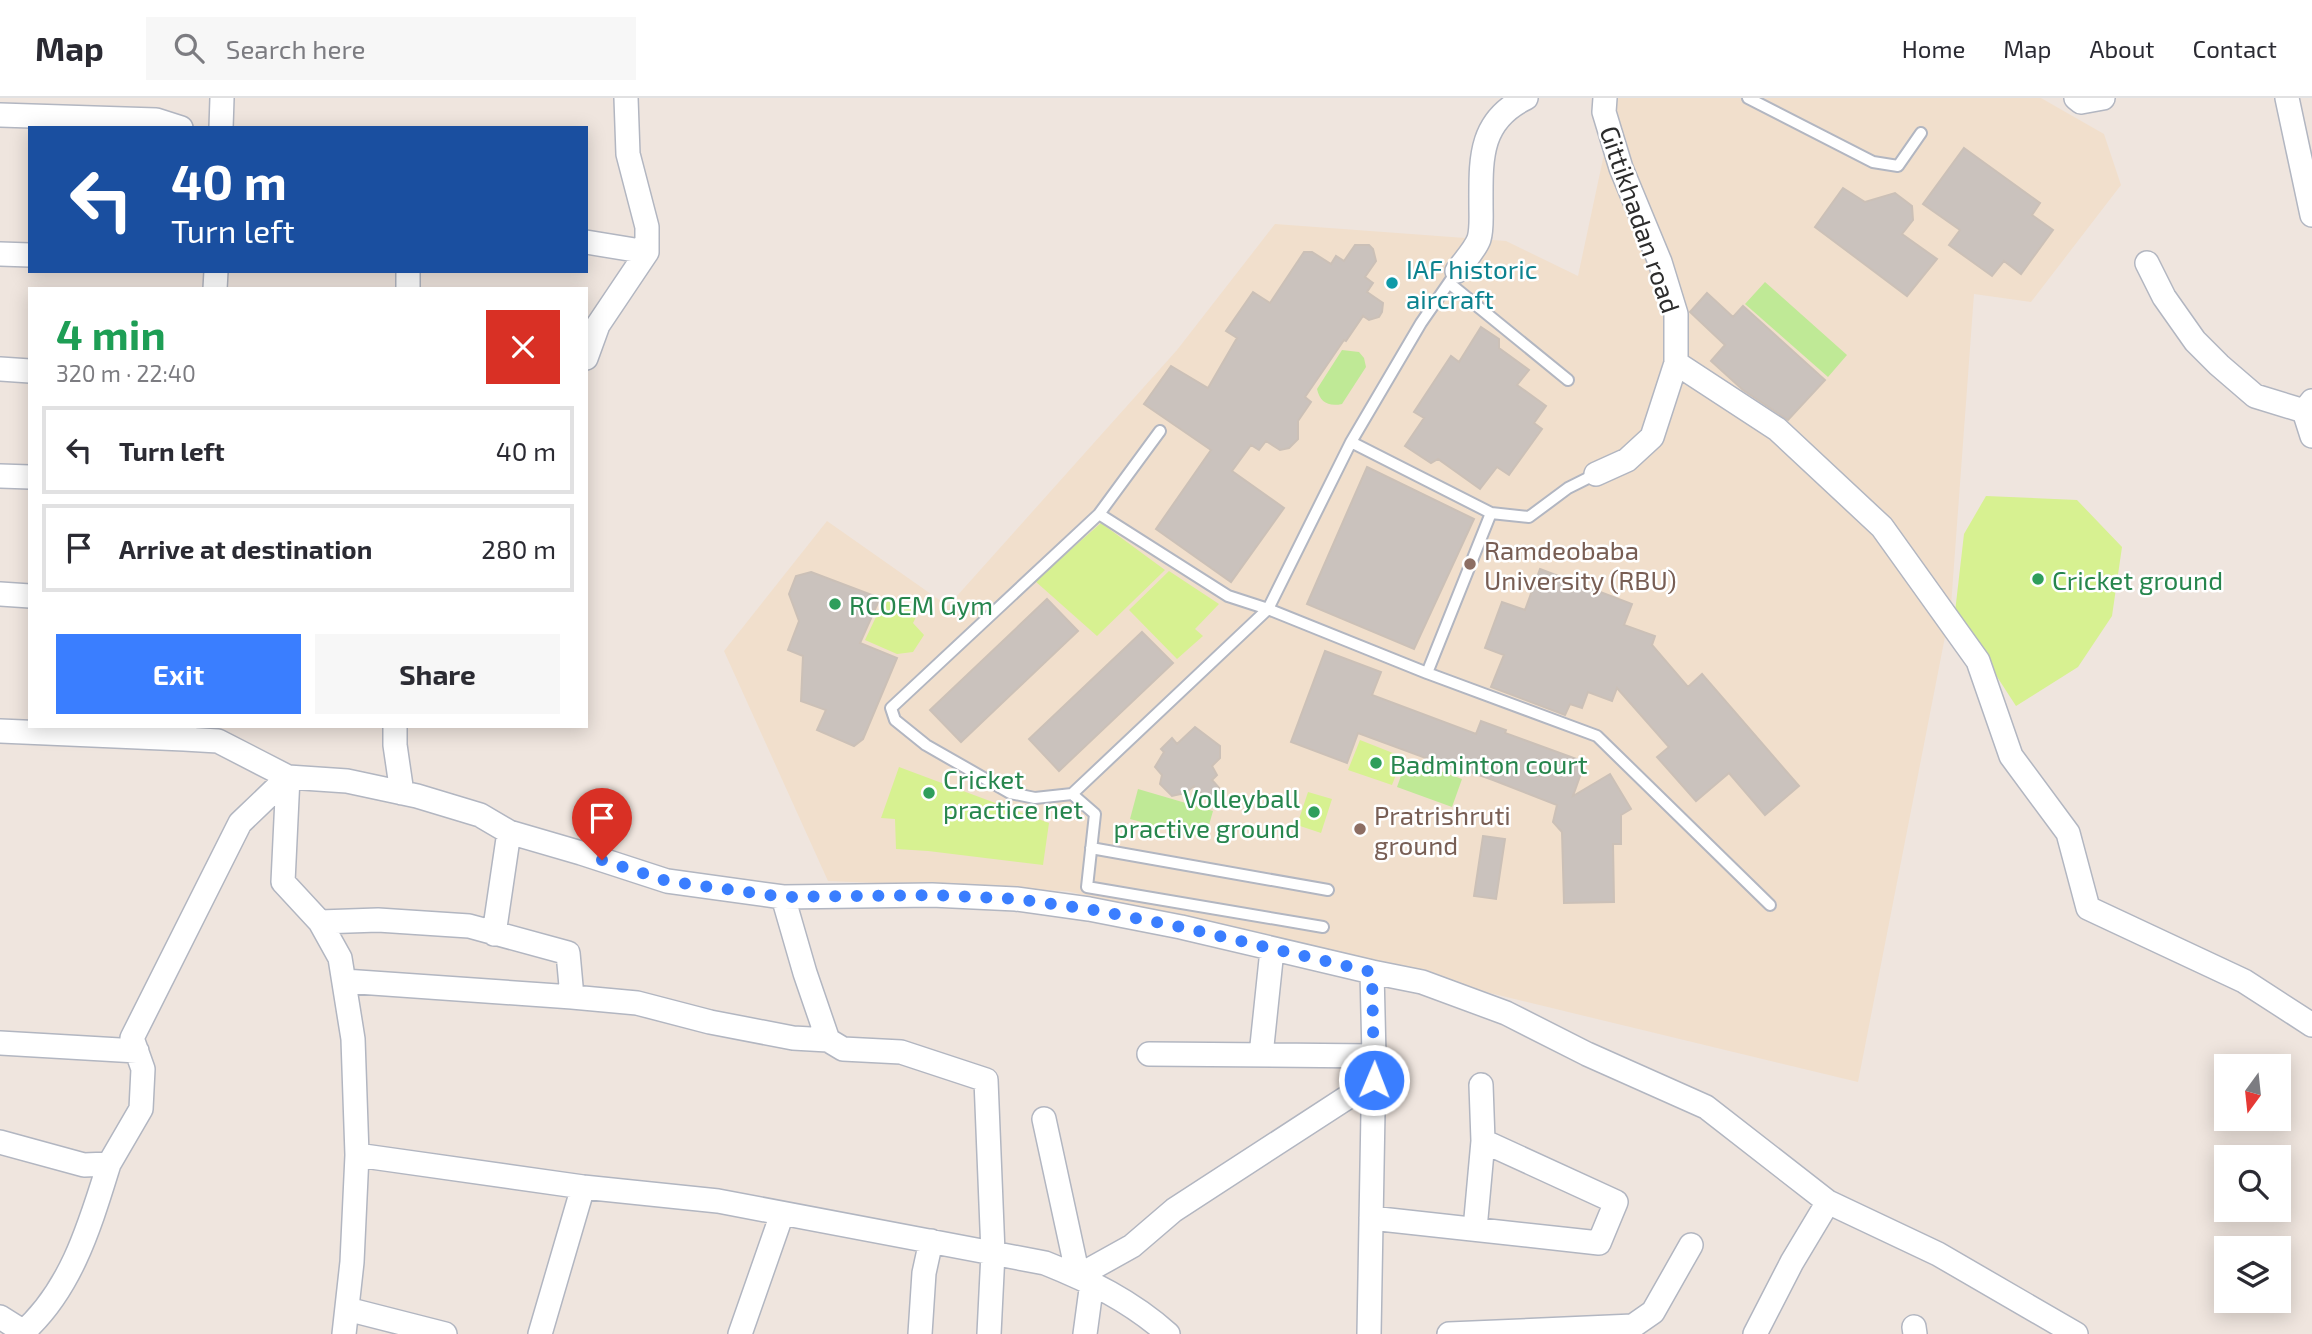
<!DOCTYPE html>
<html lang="en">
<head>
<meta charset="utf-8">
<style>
	body { margin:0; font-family:"Exo 2",sans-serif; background:#f7f7f7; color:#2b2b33; height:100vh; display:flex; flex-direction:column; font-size:26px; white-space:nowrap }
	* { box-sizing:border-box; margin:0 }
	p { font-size:23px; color:#7c7c81 }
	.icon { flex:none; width:38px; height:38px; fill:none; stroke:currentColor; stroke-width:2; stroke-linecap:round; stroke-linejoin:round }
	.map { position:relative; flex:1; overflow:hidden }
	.panel { position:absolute; left:28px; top:189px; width:560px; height:441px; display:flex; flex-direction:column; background:#fff; border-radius:0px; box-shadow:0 4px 18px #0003 }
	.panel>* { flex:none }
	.guide { position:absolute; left:28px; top:28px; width:560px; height:147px; border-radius:0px; box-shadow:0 4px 18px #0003; background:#1a4fa0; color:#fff; overflow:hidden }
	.needle { width:46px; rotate:195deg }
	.tools { position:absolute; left:2214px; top:956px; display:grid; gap:14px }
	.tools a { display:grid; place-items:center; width:77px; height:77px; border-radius:0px; background:#fff; box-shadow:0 4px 18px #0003; font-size:35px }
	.pin { position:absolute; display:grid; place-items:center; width:60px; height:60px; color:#fff; margin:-72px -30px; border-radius:50% 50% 50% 0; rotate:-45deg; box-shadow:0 0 7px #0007 }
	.pin .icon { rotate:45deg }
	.me { position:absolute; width:77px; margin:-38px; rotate:1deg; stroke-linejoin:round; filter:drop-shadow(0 0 5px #0008) }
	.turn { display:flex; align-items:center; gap:24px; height:147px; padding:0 28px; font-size:32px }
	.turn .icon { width:91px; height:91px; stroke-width:2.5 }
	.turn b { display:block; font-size:49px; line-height:60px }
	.round { display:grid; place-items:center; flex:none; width:74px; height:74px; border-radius:0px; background:#f7f7f7 }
	.headline { display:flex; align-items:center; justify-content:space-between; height:119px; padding:0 28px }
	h1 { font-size:42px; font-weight:700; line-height:52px; color:#1e9e55 }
	.primary-button { display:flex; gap:14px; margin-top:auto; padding:14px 28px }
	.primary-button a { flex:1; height:80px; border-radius:0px; background:#3a7eff; color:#fff; font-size:28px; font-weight:700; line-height:80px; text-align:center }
	.primary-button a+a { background:#f7f7f7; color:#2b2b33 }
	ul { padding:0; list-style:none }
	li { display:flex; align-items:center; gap:21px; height:88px; margin:0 14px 10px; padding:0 14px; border:4px solid #e1e1e2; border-radius:0px }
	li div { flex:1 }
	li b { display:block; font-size:26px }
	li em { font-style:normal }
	header { display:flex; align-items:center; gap:42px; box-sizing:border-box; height:98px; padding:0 35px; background:#fff; border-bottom:2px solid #e1e1e2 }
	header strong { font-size:33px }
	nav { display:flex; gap:38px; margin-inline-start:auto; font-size:24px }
	.search { width:490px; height:63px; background:#f7f7f7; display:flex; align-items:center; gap:18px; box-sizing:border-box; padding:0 24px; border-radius:0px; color:#7c7c81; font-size:26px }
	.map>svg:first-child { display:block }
</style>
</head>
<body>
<header>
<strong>Map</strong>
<div class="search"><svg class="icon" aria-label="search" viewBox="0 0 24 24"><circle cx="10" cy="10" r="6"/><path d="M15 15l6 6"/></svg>Search here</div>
<nav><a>Home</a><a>Map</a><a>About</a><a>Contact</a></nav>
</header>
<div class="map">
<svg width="2312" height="1236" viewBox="0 0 2312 1236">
	<rect width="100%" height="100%" fill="#efe5de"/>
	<!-- education -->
	<path fill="#f1dfcc" d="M 1616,0 L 2041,0 L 2104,36 L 2121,87 L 2031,204 L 1974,196 L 1951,508 L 1858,984 L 1067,793 L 828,783 L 724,553 L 827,423 L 948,508 L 1177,252 L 1275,126 L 1506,143 L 1578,178 Z"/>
	<!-- green -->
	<path fill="#bfe996" d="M 1765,184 L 1847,257 L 1828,279 L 1745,206 Z
		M 1342,252 L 1359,254 L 1364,260 L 1366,269 L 1342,306 C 1328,309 1320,304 1317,291 Z
		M 1407,661 L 1462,681 L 1452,709 L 1397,689 Z
		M 1138,691 L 1213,713 L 1205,741 L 1130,721 Z"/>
	<!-- pitch -->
	<path fill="#d7f191" d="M 1986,398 L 2077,402 L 2122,449 L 2112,518 L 2078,569 L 2016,608 L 1955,514 L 1964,436 Z
		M 1101,425 L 1165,472 L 1097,538 L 1035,483 Z
		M 1169,473 L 1219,506 L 1195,531 L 1203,538 L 1177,561 L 1129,512 Z
		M 885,500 L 918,515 L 913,525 L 924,537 L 913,554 L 897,556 L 865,542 Z
		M 1360,642 L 1403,659 L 1392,687 L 1348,672 Z
		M 899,669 L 1049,725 L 1043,767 L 928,753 L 896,751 L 895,721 L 881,720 Z
		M 1308,694 L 1332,701 L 1321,735 L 1297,727 Z"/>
	<!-- building -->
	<path fill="#cac2bd" stroke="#cbc0b7" stroke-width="2" d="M 1964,50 L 2040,105 L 2032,117 L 2053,132 L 2021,176 L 2004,163 L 1992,178 L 1949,147 L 1960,132 L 1923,106 Z
		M 1843,90 L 1865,104 L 1895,95 L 1912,108 L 1913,122 L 1902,136 L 1937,161 L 1907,198 L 1815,129 Z
		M 1355,147 L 1369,147 L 1373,151 L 1376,163 L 1365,179 L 1373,185 L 1367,194 L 1383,205 L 1382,214 L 1379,219 L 1369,222 L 1363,218 L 1346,243 L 1344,242 L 1305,299 L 1311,304 L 1298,323 L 1298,341 L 1289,350 L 1280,352 L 1266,343 L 1259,352 L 1251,347 L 1232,373 L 1284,410 L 1231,484 L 1156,431 L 1211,352 L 1144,306 L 1171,268 L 1208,290 L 1237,240 L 1226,233 L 1253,194 L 1270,205 L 1304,154 L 1312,154 L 1331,166 L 1336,158 L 1344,163 Z
		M 1707,195 L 1733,219 L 1743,208 L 1825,282 L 1788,322 L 1743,292 L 1711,263 L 1725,247 L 1690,214 Z
		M 1481,229 L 1499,241 L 1499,250 L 1529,272 L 1517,287 L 1546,308 L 1534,325 L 1542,331 L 1509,377 L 1497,369 L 1480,391 L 1438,361 L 1431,365 L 1405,348 L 1424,320 L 1414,314 L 1451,258 L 1459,264 Z
		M 1367,369 L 1474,421 L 1414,551 L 1307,506 Z
		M 1540,471 L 1632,506 L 1624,527 L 1655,538 L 1652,547 L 1688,589 L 1702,576 L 1799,688 L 1765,717 L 1729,675 L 1696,703 L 1657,659 L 1669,649 L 1617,590 L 1612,603 L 1588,594 L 1582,610 L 1570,606 L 1565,617 L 1491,589 L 1504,557 L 1485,550 L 1502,504 L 1525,512 Z
		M 811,474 L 880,500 L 860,545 L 897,560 L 863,641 L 854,648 L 817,632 L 826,612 L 801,603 L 803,558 L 788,552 L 799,523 L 789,496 L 796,478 Z
		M 1047,501 L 1078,533 L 961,644 L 930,612 Z
		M 1142,534 L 1173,565 L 1059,673 L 1029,641 Z
		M 1325,553 L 1381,574 L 1372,597 L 1476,636 L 1481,623 L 1506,632 L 1505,635 L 1585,664 L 1573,698 L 1610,676 L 1631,711 L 1621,717 L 1621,746 L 1613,746 L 1614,804 L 1564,805 L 1562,734 L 1553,724 L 1557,707 L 1493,682 L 1462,671 L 1461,673 L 1358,635 L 1347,665 L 1291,644 Z
		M 1195,629 L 1220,648 L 1220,660 L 1212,668 L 1217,677 L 1212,682 L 1220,691 L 1207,702 L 1194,688 L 1185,695 L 1172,698 L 1160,686 L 1162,677 L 1155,669 L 1164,654 L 1161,651 L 1172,640 L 1177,646 Z
		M 1483,738 L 1505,741 L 1496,801 L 1474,798 Z"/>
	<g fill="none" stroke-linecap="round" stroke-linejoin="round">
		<!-- service casing -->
		<g stroke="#b2b6c1" stroke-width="14">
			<path id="service" d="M 1748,0 L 1873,64 L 1898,68 L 1921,35
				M 1457,173 L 1421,225 L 1351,344 L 1268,511 L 1228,498 L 1099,416 L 891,610 L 895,622 L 926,647 L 1010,695 L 1035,700 L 1072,696 L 1268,511 L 1427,575 L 1491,415 L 1529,419 L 1568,390 L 1596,376
				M 1449,185 L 1568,282
				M 1351,344 L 1491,415
				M 1099,416 L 1160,333
				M 1427,575 L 1597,638 L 1770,807
				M 1072,696 L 1095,716 L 1087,789 L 1323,829
				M 1091,750 L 1328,792"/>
		</g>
		<!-- minor casing -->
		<g stroke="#b2b6c1" stroke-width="26">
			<path id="minor" d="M 2076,0 L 2081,4 L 2103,0
				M 2287,0 L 2312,117
				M 0,17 L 156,22 L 181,30
				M 221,30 L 222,0
				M 586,144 L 647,154 L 647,129 L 628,56 L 626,0
				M 0,156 L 30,157
				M 2147,165 L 2164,199 L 2195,243 L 2219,267 L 2255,298 L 2304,313 L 2312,303
				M 1457,173 C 1464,163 1475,152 1479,141 C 1482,131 1481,119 1481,108 C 1481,63 1478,23 1526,0
				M 215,191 L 216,173
				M 408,191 L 408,173
				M 586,260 L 598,227 L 647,154
				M 1676,265 L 1777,331 L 1882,429 L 1978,563 L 2011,658 L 2068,735 L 2088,810 L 2244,883 L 2312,927
				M 0,271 L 30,273
				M 2304,313 L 2312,338
				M 1596,376 L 1627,362 L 1652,339 L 1676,265 L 1676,216 L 1660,164 L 1621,70 L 1604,14 L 1605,0
				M 0,378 L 30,379
				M 0,496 L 30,498
				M 395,628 L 395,647 L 402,695
				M 0,633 L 184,641 L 185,628
				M 184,641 L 218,643 L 288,679 L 347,683 L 417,698 L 480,717 L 509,734 L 581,755 L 667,783 L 783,799 L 932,797 L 1016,801 L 1089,811 L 1181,829 L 1372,874 L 1374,958 L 1369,1236
				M 288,679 L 283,784 L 320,824 L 340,860 L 353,941 L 357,1057 L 352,1164 L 344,1236
				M 320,824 L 378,822 L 469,828 L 568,855 L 572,899 L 637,905 L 710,924 L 793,940 L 828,942 L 805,875 L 783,799
				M 494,836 L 509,734
				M 1372,874 L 1422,884 L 1506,915 L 1587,956 L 1706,1009 L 1828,1104 L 1792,1164 L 1755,1236
				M 344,883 L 572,899
				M 828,942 L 843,951 L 901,954 L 986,982 L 993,1155 L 989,1236
				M 0,945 L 137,953
				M 1149,956 L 1374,958
				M 1261,957 L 1272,852
				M 1044,1021 L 1078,1178 L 1132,1148 L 1174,1112 L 1374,982
				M 0,1044 L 84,1067 L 109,1066 L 141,1011 L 143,971 L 132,940 L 240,725 L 288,679
				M 357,1057 L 583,1089 L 718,1103 L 1045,1165 C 1090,1183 1131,1203 1168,1236
				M 1828,1104 L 1938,1156 L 2076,1236
				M 1371,1120 L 1599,1145 L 1616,1104 L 1483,1043 L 1481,987
				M 1475,1131 L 1483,1043
				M 347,1211 L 445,1236
				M 0,1219 L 27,1236
				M 1914,1229 L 1915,1236
				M 21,1236 C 71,1193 90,1127 109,1066
				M 540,1236 L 583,1089
				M 740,1236 L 782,1116
				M 920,1236 L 924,1175 L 931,1143
				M 1085,1236 L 1092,1184
				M 1449,1236 L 1633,1228 L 1653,1214 L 1691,1147"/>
		</g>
		<!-- service -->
		<use href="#service" stroke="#fff" stroke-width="10"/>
		<!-- minor -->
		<use href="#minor" stroke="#fff" stroke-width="23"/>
	</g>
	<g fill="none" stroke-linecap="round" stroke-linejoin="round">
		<!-- route -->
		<path stroke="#3a7eff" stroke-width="12" stroke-dasharray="0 21.6" d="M 602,762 L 667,783 L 783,799 L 932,797 L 1016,801 L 1089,811 L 1181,829 L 1372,874 L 1374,982"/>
	</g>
	<!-- markers -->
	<circle fill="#0f9aa8" stroke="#fff" stroke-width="2.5" cx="1392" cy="185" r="7"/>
	<g fill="#8d6e63" stroke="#fff" stroke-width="2.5">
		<circle cx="1470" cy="466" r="7"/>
		<circle cx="1360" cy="731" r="7"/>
	</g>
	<g fill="#2e9e5b" stroke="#fff" stroke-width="2.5">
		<circle cx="2038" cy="481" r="7"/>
		<circle cx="835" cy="506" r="7"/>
		<circle cx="1376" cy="665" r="7"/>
		<circle cx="929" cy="695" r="7"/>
		<circle cx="1314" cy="714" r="7"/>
	</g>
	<g text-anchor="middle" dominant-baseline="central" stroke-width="5" stroke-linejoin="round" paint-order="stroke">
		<!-- street labels -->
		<g font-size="26" fill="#2c2c2c" stroke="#fff">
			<text transform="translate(1641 121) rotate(71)">Gittikhadan road</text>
		</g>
		<!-- culture labels -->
		<g font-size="26" fill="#0d838f" stroke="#fff" text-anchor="start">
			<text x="1406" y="170">IAF historic<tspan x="1406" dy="30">aircraft</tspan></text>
		</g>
		<!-- education labels -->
		<g font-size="26" fill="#785e54" stroke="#fff" text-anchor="start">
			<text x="1484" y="451">Ramdeobaba<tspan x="1484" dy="30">University (RBU)</tspan></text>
			<text x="1374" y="716">Pratrishruti<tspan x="1374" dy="30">ground</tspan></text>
		</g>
		<!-- leisure labels -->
		<g font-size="26" fill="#27864d" stroke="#fff" text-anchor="start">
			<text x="2052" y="481">Cricket ground</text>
			<text x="849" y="506">RCOEM Gym</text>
			<text x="1390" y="665">Badminton court</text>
			<text x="943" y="680">Cricket<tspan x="943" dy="30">practice net</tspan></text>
			<text x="1300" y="699" text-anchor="end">Volleyball<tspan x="1300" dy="30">practive ground</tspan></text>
		</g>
	</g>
</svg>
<div class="tools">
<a><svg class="needle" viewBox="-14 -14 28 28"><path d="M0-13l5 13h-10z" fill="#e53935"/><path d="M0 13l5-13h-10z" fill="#7c7c81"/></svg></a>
<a><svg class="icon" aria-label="search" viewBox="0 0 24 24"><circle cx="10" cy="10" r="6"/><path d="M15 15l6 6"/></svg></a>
<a><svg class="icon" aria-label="layers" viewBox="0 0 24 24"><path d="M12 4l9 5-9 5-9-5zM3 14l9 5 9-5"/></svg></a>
</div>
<div class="pin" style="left:602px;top:762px;background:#d93025"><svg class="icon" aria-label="arrive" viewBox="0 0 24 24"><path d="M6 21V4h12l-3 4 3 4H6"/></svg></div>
<svg class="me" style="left:1374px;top:982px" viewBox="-20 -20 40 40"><circle r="17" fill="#3a7eff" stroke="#fff" stroke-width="3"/><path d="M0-11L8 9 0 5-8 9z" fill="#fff"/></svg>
<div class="guide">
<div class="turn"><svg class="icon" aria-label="left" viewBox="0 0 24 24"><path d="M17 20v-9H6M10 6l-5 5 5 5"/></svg><div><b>40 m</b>Turn left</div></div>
</div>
<section class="panel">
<div class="headline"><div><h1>4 min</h1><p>320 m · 22:40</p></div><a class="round" style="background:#d93025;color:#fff"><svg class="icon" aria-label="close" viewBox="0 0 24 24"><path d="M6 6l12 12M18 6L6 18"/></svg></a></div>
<ul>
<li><svg class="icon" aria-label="left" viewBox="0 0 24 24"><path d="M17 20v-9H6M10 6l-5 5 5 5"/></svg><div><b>Turn left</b></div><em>40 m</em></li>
<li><svg class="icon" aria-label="arrive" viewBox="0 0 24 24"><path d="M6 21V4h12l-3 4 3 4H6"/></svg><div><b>Arrive at destination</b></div><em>280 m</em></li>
</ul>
<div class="primary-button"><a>Exit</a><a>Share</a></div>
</section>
</div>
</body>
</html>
